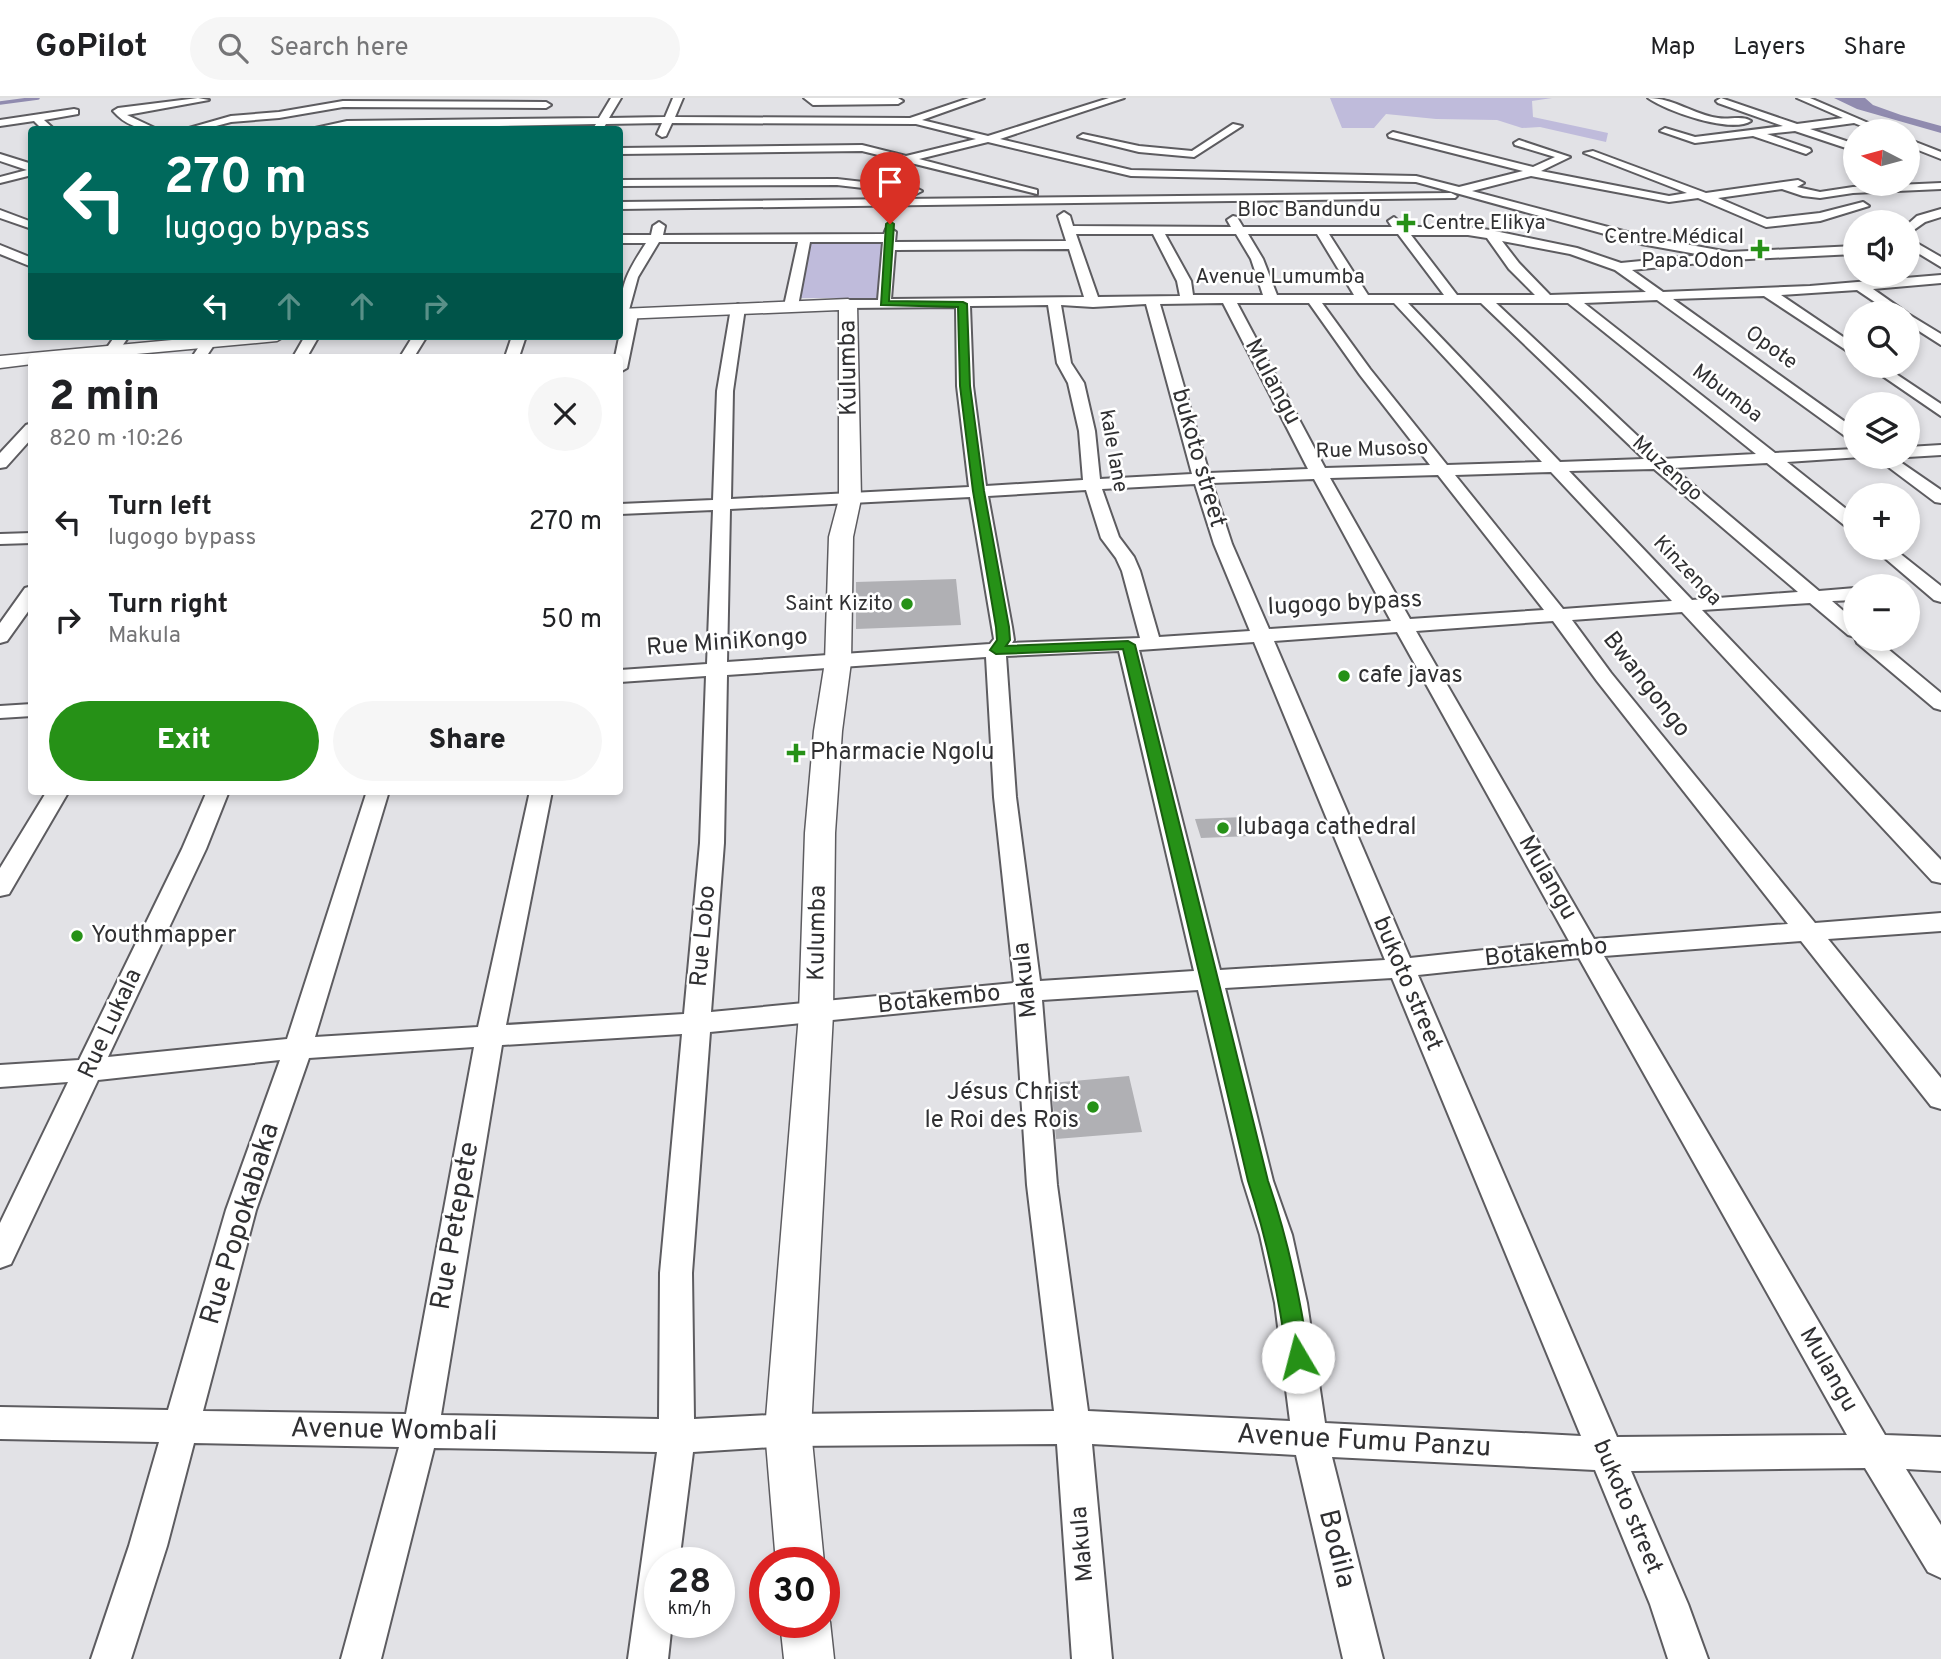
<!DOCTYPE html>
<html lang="en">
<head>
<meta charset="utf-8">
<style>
	body { margin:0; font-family:Overpass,sans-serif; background:#f6f6f6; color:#202124; height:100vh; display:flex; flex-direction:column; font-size:26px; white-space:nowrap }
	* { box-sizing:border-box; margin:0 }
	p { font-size:23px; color:#757577 }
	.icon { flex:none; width:38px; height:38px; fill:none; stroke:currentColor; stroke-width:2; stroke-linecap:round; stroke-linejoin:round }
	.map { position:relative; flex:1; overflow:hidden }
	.panel { position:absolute; left:28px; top:256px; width:595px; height:441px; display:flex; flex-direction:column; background:#fff; border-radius:7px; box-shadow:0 4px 10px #0003 }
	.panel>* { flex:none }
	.guide { position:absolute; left:28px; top:28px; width:595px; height:214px; border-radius:7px; box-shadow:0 4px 10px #0003; background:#00695c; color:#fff; overflow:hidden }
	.needle { width:46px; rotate:276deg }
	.controls { position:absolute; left:1843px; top:21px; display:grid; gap:14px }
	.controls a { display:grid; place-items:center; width:77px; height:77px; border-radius:50%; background:#fff; box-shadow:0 4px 10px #0003; font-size:35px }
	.speed { position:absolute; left:644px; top:1449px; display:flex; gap:14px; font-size:35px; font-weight:700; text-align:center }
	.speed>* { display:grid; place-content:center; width:91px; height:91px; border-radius:50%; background:#fff; box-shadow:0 4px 10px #0003; line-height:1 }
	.speed small { font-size:18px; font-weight:400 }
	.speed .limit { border:10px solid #d22; background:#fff; color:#111 }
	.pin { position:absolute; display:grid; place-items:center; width:60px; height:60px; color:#fff; margin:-72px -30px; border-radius:50% 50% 50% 0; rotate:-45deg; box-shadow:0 0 7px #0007 }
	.pin .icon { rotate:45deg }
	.me { position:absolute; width:77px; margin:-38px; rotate:352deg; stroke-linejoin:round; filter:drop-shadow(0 0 5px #0008) }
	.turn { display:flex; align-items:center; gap:24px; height:147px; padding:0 21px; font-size:32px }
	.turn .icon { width:91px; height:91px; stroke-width:2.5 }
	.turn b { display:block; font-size:49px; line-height:60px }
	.lanes { display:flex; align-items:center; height:66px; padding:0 21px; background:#0003; justify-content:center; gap:35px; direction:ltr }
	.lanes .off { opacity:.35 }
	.round { display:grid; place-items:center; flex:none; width:74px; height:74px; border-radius:37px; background:#f6f6f6 }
	.overview { display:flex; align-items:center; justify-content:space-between; height:119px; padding:0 21px }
	h1 { font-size:42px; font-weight:800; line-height:52px }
	.button { display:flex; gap:14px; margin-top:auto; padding:14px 21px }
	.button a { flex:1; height:80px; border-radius:42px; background:#269117; color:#fff; font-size:28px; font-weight:800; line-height:80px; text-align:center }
	.button a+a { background:#f6f6f6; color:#202124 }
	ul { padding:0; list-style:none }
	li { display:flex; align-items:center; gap:21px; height:98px; padding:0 21px }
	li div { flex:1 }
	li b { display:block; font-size:26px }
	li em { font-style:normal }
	header { display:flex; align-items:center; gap:42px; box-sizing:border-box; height:98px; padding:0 35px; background:#fff; border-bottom:2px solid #e0e0e0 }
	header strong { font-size:33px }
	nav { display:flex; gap:38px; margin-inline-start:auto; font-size:24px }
	.search { width:490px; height:63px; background:#f6f6f6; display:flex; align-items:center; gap:18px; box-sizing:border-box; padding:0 24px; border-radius:38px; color:#757577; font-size:26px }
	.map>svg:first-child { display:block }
</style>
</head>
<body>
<header>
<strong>GoPilot</strong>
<div class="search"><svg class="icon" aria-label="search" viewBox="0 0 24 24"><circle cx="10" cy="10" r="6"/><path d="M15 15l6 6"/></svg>Search here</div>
<nav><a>Map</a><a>Layers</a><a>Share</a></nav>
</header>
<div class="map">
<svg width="1941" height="1561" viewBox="0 0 1941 1561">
	<rect width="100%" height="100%" fill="#e2e2e6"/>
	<!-- green -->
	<path fill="#bfbbdb" d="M 1330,0 L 1552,0 L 1532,3 L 1533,19 L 1608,35 L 1606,44 L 1540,29 L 1522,30 L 1497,22 L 1436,21 L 1386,16 L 1374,30 L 1342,30 Z
		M 809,143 L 885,143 L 878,200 L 796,200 Z"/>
	<!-- water -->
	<path fill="#908baf" d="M 1834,0 L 1865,0 L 1873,7 L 1901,17 L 1941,28 L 1941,35 L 1857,11 Z"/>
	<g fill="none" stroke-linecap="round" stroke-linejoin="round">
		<!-- stream -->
		<path stroke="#908baf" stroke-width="3.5" d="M 0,5 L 38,0"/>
	</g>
	<!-- building -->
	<path fill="#b0b0b4" d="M 956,481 L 961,527 L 856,531 L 856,484 Z
		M 1244,719 L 1251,738 L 1201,740 L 1195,721 Z
		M 1129,978 L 1142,1034 L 1056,1041 L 1051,985 Z"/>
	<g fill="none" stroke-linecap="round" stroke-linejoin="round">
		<!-- minor casing -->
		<g stroke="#5d5c60" stroke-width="4">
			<path id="minor" d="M 198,0 L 209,2 L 127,17 L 159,32 C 140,32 125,27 113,13 L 118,10 Z
				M 611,0 L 621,0 L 609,20 L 665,19 L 673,0 L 683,0 L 675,19 L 910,20 L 969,0 L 984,0 L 922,22 L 988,38 L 1109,0 L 1124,0 L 1000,41 L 1131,72 L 1416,78 L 1459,89 L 1523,73 L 1389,39 L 1388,37 L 1393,34 L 1533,69 L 1555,59 L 1515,47 L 1514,45 L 1519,42 L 1570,59 L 1541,73 L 1669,98 L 1687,95 L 1584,55 L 1593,53 L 1706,95 L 1798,82 L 1804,85 L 1797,89 L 1820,94 L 1853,89 L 1941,85 L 1941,91 L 1853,95 L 1820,100 L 1803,98 L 1782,91 L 1718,100 L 1767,121 L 1820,115 L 1863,104 L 1869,108 L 1820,123 L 1766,129 L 1698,100 L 1669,104 L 1531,78 L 1472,93 L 1646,139 L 1729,154 L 1855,148 L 1855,156 L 1729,162 L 1632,172 L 1663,194 L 1810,188 L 1941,177 L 1941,185 L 1873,191 L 1907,215 L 1891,215 L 1857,192 L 1781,197 L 1855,247 L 1855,258 L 1764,198 L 1673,201 L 1855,331 L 1855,343 L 1849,341 L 1657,202 L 1584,205 L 1775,355 L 1855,351 L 1855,359 L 1861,359 L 1787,364 L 1855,418 L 1855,432 L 1849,431 L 1767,365 L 1673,370 L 1819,493 L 1855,490 L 1855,502 L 1832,503 L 1855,523 L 1855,539 L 1848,537 L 1810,505 L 1702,512 L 1941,762 L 1941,785 L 1932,783 L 1682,514 L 1572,522 L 1611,575 L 1815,825 L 1941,815 L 1941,833 L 1828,841 L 1941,980 L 1941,1011 L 1931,1008 L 1801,843 L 1604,858 L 1885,1337 L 1941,1339 L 1941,1373 L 1906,1371 L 1941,1427 L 1941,1480 L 1928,1474 L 1865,1370 L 1631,1373 L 1688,1506 L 1708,1561 L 1668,1561 L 1650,1506 L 1595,1372 L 1332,1359 L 1383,1561 L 1343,1561 L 1296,1357 L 1092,1346 L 1112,1561 L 1072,1561 L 1057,1346 L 788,1348 L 693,1354 L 679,1465 L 660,1465 L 660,1524 L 672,1524 L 668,1561 L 628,1561 L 657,1354 L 434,1350 L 381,1561 L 341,1561 L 399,1349 L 194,1345 L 167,1448 L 131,1561 L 91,1561 L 129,1448 L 159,1344 L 0,1341 L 0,1309 L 168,1312 L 226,1112 L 280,962 L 98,982 L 11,1166 L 0,1170 L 0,1125 L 68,984 L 0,989 L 0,967 L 79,962 L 182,751 L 207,693 L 229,693 L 206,751 L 108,959 L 287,941 L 367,693 L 389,693 L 315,939 L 478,929 L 530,693 L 552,693 L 506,927 L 684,916 L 700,745 L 706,578 L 620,584 L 620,572 L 707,566 L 713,412 L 620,416 L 620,406 L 713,402 L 717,293 L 731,210 L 738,206 L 745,210 L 733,293 L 731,401 L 969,389 L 957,288 L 956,209 L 848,210 L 841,206 L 848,202 L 878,202 L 883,144 L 810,144 L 798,208 L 791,212 L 784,208 L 798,144 L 659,144 L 638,179 L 629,212 L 638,216 L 627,270 L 620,274 L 620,259 L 615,259 L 623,220 L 620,220 C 620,186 628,173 646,145 L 620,145 L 620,137 L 651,137 L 653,128 L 659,124 L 665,128 L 663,137 L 884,136 L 886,131 L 890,130 L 896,134 L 895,144 L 1066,143 L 1058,118 L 1064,114 L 1070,118 L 1073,128 L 1231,129 L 1227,122 L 1233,118 L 1237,119 L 1243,129 L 1392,129 L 1388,123 L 1394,119 L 1405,129 L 1468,129 L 1490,132 L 1577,150 L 1621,165 L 1702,157 L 1641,146 L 1416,84 L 1131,78 L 988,44 L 919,61 L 1037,92 L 1037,96 L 862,53 L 620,56 L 620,50 L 862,47 L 906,58 L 976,41 L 916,26 L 672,25 L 666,38 L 662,39 L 657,36 L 662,25 L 606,26 L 602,32 L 592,32 L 596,26 L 306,32 L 347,23 L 599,20 ZM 1076,136 L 1153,136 L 1177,183 L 1180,198 L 1098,199 ZM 1165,136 L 1236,136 L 1251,161 L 1263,197 L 1193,197 L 1191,183 ZM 1248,136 L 1317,136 L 1354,197 L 1277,197 L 1263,161 ZM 1329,136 L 1398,136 L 1444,197 L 1368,197 ZM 1411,137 L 1468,137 L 1487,140 L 1509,171 L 1535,197 L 1457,197 ZM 1502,143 L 1570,156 L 1615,172 L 1646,194 L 1550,197 L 1519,165 ZM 1069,151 L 1084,199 L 891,201 L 895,152 ZM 1223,205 L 1308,371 L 1209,375 L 1160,206 ZM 1237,205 L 1309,205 L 1360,277 L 1430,367 L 1325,370 ZM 1322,205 L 1394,205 L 1542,364 L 1447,367 L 1370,271 ZM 1408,205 L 1481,205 L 1644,361 L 1560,364 ZM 1496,205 L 1568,205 L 1756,356 L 1662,361 ZM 1146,206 L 1192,376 L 1100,381 L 1095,333 L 1084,285 L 1071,265 L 1061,207 L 1093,209 ZM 1048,207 L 1057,265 L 1068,285 L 1079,333 L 1083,382 L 986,388 L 973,288 L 970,208 ZM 1654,371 L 1798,494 L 1692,502 L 1569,373 ZM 1551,374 L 1672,503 L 1563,511 L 1455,377 ZM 1438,377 L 1544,512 L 1410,521 L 1330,380 ZM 1314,381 L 1391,523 L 1269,531 L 1232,446 L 1212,385 ZM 1195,386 L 1214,446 L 1250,533 L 1159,539 L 1140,473 L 1134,459 L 1119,439 L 1102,391 ZM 1086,392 L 1101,440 L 1116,460 L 1122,473 L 1140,540 L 1012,545 L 1014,542 L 1012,529 L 988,398 ZM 970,399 L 994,541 L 990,546 L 727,564 L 730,411 ZM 1553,523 L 1597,583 L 1788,826 L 1594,841 L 1416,533 ZM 1397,534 L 1569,843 L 1410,860 L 1274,543 ZM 1254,544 L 1385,862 L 1220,872 L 1139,552 ZM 1119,553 L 1194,873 L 1040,883 L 1016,699 L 1006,558 ZM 986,559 L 994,699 L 1014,885 L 711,914 L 724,745 L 727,577 ZM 1579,860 L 1847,1337 L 1617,1339 L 1418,877 ZM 1392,880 L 1581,1338 L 1325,1325 L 1307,1205 L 1292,1137 L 1273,1083 L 1225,890 ZM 1198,892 L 1243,1083 L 1260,1137 L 1275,1205 L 1290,1323 L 1088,1313 L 1057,1087 L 1042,902 ZM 1015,904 L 1027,1087 L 1054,1313 L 788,1316 L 694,1321 L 692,1175 L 710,934 ZM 682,936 L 660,1175 L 659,1321 L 441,1317 L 502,947 ZM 474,949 L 406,1316 L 203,1313 L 256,1112 L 309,960 Z
				M 804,0 L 898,0 L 903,3 L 898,6 L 813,7 Z
				M 1648,0 C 1674,0 1694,17 1718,20 C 1729,22 1742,17 1751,23 C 1731,36 1666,13 1648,0 Z
				M 1797,0 L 1810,0 L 1887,33 L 1874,33 L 1854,25 L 1810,31 L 1855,46 L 1855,53 L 1795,33 L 1767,36 L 1810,51 L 1811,53 L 1806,56 L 1753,38 L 1695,45 L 1660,33 L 1665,30 L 1695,39 L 1783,28 L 1718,5 L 1716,3 L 1721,0 L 1797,26 L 1843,20 Z
				M 343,3 L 546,4 L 551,7 L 546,10 L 343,9 L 279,20 L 231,24 L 201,32 L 182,32 L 231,18 L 279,14 Z
				M 74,11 L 78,12 L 78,16 L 44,22 L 55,32 L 43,32 L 34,23 L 0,28 L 0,22 Z
				M 1233,26 L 1242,28 L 1194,59 L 1139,54 L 1078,39 L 1083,36 L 1139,48 L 1192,53 Z
				M 1908,41 L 1941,54 L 1941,61 L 1908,48 Z
				M 0,56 L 32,66 L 32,77 L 0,85 L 0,79 L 27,72 L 0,63 Z
				M 837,81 L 916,90 L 922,93 L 916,96 L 837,87 L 620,88 L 620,82 Z
				M 1451,95 L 1457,98 L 1455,100 L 620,111 L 620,104 Z
				M 1941,111 L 1941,119 L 1925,124 L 1908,136 L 1908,126 L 1917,118 Z
				M 0,112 L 32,124 L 32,131 L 0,120 Z
				M 1908,140 L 1941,159 L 1941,169 L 1908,149 Z
				M 0,147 L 32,160 L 32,169 L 0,156 Z
				M 1908,216 L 1941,236 L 1941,247 L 1908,226 Z
				M 115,238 L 129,238 L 118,254 L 108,254 L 106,251 Z
				M 206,238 L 220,238 L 206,259 L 192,259 Z
				M 305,238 L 319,238 L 307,259 L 293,259 Z
				M 413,238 L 427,238 L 414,259 L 400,259 Z
				M 512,238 L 526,238 L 519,259 L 505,259 Z
				M 1868,268 L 1884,268 L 1941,306 L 1941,318 Z
				M 32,325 L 32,340 L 6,369 L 0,370 L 0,355 L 26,327 Z
				M 1941,347 L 1941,357 L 1908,359 L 1907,359 L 1908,349 Z
				M 1875,359 L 1893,359 L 1941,392 L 1941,405 L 1935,404 Z
				M 32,435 L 32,445 L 0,446 L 0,436 Z
				M 1873,450 L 1893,450 L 1941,488 L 1941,504 L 1934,502 Z
				M 32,488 L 32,508 L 7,543 L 0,545 L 0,525 L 25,490 Z
				M 1855,540 L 1876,541 L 1941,595 L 1941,612 L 1934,610 L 1857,545 Z
				M 32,606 L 32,618 L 0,620 L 0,608 Z
				M 47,693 L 69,693 L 9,796 L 0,798 L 0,770 Z"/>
		</g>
		<!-- tertiary casing -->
		<g stroke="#5d5c60" stroke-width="3">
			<path id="tertiary" d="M 848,201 L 857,206 L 861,401 L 853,439 L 851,564 L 842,633 L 835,735 L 833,916 L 811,1332 L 824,1465 L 776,1465 L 765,1332 L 799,916 L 805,735 L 814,633 L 825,564 L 829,439 L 839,401 L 839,212 L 620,221 L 620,211 Z
				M 215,238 L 286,238 L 277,243 L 104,259 L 32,259 L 32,266 L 0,270 L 0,258 Z
				M 824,1510 L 830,1524 L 834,1561 L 784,1561 L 780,1524 L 824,1524 Z"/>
		</g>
		<!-- minor -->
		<use href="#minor" fill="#fff" fill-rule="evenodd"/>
		<!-- tertiary -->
		<use href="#tertiary" fill="#fff" fill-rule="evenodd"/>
	</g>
	<!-- route -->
	<path fill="#269117" stroke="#195e0f" stroke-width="2" d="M 890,123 L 894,126 L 889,203 L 963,204 L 967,206 L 970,288 L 984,393 L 1009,529 L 1010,542 L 1006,548 L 1128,543 L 1135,547 L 1268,1083 C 1288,1141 1300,1199 1309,1259 L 1306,1266 L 1298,1269 L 1291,1266 L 1287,1259 C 1279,1199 1267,1141 1248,1083 L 1123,551 L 996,556 L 990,552 L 997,542 L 996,529 L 973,393 L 960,288 L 958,209 L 881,207 L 886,126 Z"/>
	<!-- markers -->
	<g fill="#269117" stroke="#fff" stroke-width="2.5">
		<path d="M1402.5 114.5h7v7h7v7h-7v7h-7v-7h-7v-7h7z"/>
		<path d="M1756.5 140.5h7v7h7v7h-7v7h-7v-7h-7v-7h7z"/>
		<circle cx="907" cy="506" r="7"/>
		<circle cx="1344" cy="578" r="7"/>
		<path d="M792.5 644.5h7v7h7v7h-7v7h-7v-7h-7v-7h7z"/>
		<circle cx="1223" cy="730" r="7"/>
		<circle cx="77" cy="838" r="7"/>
		<circle cx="1093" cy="1009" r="7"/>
	</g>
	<g text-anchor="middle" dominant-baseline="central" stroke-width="5" stroke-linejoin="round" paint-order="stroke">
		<!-- far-street labels -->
		<g font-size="21" fill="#303032" stroke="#fff">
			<text x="1309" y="112">Bloc Bandundu</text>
			<text x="1280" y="179">Avenue Lumumba</text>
			<text transform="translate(1771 250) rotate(36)">Opote</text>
			<text transform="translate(1727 296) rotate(37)">Mbumba</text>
			<text transform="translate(1372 352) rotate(-2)">Rue Musoso</text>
			<text transform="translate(1113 353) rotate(80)">kale lane</text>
			<text transform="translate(1667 371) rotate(42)">Muzengo</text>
			<text transform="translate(1687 473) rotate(46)">Kinzenga</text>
		</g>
		<!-- far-poi labels -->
		<g font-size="21" fill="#303032" stroke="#fff" text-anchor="end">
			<text x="1422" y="125" text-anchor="start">Centre Elikya</text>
			<text x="1744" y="139">Centre Médical<tspan x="1744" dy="24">Papa Odon</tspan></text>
			<text x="893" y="506">Saint Kizito</text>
		</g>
		<!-- street labels -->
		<g font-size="24" fill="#303032" stroke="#fff">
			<text transform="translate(849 270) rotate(-91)">Kulumba</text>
			<text transform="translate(1272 284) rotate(62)">Mulangu</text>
			<text transform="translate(1198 360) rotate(74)">bukoto street</text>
			<text transform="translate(1345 506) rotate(-3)">lugogo bypass</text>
			<text transform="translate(727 545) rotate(-4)">Rue MiniKongo</text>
			<text transform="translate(1646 587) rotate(52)">Bwangongo</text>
			<text transform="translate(1547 780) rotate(60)">Mulangu</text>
			<text transform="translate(818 835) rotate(-89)">Kulumba</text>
			<text transform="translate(704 838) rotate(-85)">Rue Lobo</text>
			<text transform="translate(1546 855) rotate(-6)">Botakembo</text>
			<text transform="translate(1026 882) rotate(-96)">Makula</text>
			<text transform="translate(1407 886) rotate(67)">bukoto street</text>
			<text transform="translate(939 902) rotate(-6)">Botakembo</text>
			<text transform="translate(111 926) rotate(-65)">Rue Lukala</text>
			<text transform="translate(1828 1272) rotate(60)">Mulangu</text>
			<text transform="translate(1627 1409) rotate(67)">bukoto street</text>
			<text transform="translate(1083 1446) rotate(-95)">Makula</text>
		</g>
		<!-- poi labels -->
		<g font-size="24" fill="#303032" stroke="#fff" text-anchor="start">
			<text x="1358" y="578">cafe javas</text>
			<text x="810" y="655">Pharmacie Ngolu</text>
			<text x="1237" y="730">lubaga cathedral</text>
			<text x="91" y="838">Youthmapper</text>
			<text x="1079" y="995" text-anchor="end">Jésus Christ<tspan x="1079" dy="28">le Roi des Rois</tspan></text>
		</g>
		<!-- near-street labels -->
		<g font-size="28" fill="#303032" stroke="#fff">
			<text transform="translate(241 1126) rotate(-73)">Rue Popokabaka</text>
			<text transform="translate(456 1128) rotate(-80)">Rue Petepete</text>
			<text transform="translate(394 1333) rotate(1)">Avenue Wombali</text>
			<text transform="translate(1364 1344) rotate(3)">Avenue Fumu Panzu</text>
			<text transform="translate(1336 1451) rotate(76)">Bodila</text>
		</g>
	</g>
</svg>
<div class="controls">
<a><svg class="needle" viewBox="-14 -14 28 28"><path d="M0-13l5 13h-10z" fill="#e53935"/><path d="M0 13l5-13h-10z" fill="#757577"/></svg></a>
<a><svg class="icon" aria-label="sound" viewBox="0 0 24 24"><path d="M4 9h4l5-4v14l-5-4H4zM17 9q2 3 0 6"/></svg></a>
<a><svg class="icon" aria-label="search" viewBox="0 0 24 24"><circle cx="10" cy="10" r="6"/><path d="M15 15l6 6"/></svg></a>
<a><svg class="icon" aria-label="layers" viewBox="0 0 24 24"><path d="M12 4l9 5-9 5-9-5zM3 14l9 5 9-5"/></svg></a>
<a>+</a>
<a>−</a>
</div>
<div class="speed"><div>28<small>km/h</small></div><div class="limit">30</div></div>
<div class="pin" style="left:890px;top:126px;background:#d93025"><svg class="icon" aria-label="arrive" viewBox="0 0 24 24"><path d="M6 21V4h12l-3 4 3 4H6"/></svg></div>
<svg class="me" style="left:1298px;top:1259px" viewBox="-20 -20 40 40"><circle r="19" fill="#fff"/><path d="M0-13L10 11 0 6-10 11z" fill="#269117"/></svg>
<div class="guide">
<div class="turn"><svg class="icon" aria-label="left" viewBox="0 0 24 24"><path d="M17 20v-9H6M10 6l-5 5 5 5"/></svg><div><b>270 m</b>lugogo bypass</div></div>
<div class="lanes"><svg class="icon" aria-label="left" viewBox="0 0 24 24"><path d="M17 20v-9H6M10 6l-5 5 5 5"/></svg><svg class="icon off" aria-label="ahead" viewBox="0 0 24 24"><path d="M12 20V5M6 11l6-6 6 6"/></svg><svg class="icon off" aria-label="ahead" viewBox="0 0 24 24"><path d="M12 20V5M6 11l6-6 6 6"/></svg><svg class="icon off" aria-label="right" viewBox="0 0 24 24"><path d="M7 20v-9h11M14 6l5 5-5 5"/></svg></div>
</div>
<section class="panel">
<div class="overview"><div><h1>2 min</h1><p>820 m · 10:26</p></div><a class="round"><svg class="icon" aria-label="close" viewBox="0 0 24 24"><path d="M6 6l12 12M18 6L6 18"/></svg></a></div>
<ul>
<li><svg class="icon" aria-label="left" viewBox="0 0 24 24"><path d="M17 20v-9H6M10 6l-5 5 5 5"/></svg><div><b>Turn left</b><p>lugogo bypass</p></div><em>270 m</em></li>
<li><svg class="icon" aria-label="right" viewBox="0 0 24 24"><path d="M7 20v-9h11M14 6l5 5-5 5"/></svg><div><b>Turn right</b><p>Makula</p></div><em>50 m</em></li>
</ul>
<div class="button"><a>Exit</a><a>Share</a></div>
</section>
</div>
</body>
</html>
